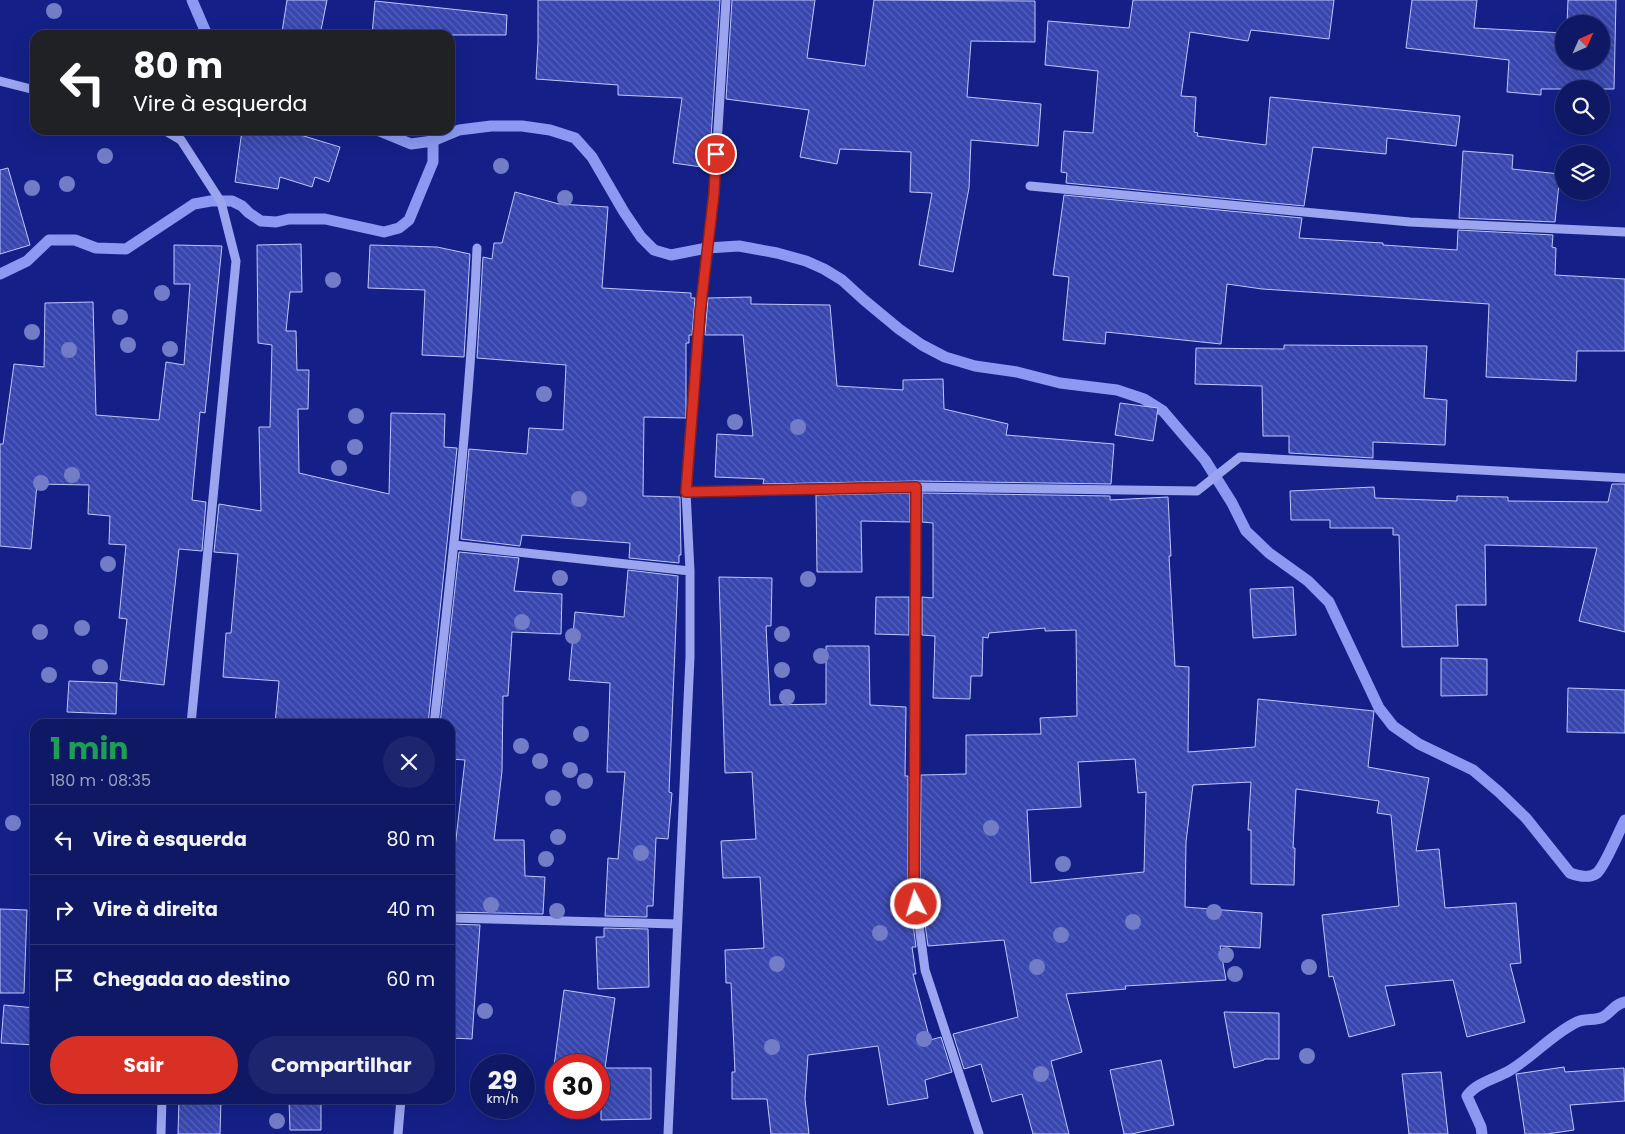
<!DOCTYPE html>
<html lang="pt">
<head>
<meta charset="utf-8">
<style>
	body { margin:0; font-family:Poppins,sans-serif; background:#1d256e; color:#f1f3f6; height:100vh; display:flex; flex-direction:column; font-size:19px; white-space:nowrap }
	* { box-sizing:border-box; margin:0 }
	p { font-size:16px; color:#9ba0bf }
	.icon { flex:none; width:28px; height:28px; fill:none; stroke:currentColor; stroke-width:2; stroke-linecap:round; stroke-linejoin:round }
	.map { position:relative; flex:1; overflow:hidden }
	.sheet { position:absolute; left:30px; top:719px; width:425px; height:385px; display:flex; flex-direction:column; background:#0f1865; border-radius:15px; box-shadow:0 5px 20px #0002,0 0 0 1px #2f3779 }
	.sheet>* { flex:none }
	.guide { position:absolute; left:30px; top:30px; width:425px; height:105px; border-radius:15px; box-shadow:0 5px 20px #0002,0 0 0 1px #2f3779; background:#202124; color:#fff; overflow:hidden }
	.needle { width:32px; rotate:45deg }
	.controls { position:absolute; left:1555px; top:15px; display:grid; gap:10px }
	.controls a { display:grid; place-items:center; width:55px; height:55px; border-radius:50%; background:#0f1865; box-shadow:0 5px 20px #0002,0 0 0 1px #2f3779; font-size:25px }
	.speed { position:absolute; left:470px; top:1054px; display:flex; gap:10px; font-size:25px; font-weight:700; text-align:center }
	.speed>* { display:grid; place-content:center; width:65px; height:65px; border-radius:50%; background:#0f1865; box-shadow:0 5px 20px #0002,0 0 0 1px #2f3779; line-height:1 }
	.speed small { font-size:12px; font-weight:400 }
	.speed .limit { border:8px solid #d22; background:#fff; color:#111 }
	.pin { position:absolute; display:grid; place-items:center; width:42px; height:42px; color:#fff; margin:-21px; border:2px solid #fff; border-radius:50%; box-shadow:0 1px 5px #0007 }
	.me { position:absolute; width:55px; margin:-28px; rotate:355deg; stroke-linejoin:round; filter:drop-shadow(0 0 4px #0008) }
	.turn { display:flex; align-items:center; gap:18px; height:105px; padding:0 20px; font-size:22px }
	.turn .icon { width:65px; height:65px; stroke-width:2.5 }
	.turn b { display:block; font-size:35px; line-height:42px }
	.round { display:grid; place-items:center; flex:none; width:52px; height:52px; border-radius:26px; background:#1d256e }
	.overview { display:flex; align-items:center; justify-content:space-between; height:85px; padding:0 20px }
	h1 { font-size:30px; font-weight:700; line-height:38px; color:#1e9e55 }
	.action { display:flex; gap:10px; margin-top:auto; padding:10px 20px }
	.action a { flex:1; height:58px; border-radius:30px; background:#d93025; color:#fff; font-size:20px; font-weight:700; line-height:58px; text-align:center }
	.action a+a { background:#1d256e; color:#f1f3f6 }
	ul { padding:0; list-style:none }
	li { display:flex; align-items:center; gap:15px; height:70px; padding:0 20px; border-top:1px solid #2f3779 }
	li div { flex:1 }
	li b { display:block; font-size:19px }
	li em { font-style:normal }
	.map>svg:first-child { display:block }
</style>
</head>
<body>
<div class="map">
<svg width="1625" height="1134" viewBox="0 0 1625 1134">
	<defs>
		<pattern id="building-back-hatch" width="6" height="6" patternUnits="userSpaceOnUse" patternTransform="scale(1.25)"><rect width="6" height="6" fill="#3846af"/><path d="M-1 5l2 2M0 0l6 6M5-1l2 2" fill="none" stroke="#5662bb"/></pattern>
	</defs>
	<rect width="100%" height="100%" fill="#142087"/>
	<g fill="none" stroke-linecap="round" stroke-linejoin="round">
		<!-- stream -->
		<path stroke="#8b99f2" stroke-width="11" d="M 192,0 L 207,35
			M 377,130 L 411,144 L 433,141 L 459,130 L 491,126 L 522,126 L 550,130 L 575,138 L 592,157 L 624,212 L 641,237 L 654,250 L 671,255 L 707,248 L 739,246 L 777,253 L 806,261 L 824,269 L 842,280 L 864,300 L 899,329 L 922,345 L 945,357 L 975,366 L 1017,372 L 1060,383 L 1117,390 L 1144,399 L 1163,411 L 1205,460 L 1232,503 L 1246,531 L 1269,553 L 1308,581 L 1329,602 L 1379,708 L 1393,726 L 1419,744 L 1473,770 L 1499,792 L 1526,818 L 1570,873 C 1578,876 1589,879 1597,873 C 1605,866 1619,831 1625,820
			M 0,274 L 27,261 L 49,240 L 75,240 L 96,248 L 126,249 L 194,204 L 211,201 L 232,201 L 242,206 L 249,213 L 261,221 L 276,222 L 289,219 L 325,219 L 384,232 L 399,228 L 409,220 L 433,162 L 433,141
			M 1482,1134 L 1481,1127 L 1467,1096 C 1476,1083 1495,1079 1509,1071 C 1533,1057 1552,1034 1577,1022 C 1585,1018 1595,1021 1603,1017 C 1612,1012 1614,1004 1625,1002"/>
	</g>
	<!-- building -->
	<path fill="url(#building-back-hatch)" stroke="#c0c7fb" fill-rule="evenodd" d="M 287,0 L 327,0 L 320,35 L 296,35 L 282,32 Z
		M 538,0 L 720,0 L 709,168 L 673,163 L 682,98 L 618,95 L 618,85 L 536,79 L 538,42 Z
		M 732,0 L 815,0 L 807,58 L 865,66 L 874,0 L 1035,1 L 1035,42 L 971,41 L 967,97 L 1041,104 L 1038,146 L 971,140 L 969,188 L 953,272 L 919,265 L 932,193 L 910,192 L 911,152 L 840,149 L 837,164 L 800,157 L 809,110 L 726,99 Z
		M 1133,0 L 1334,0 L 1329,39 L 1251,30 L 1248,41 L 1190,32 L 1181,96 L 1196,97 L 1194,132 L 1198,133 L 1197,136 L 1266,145 L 1270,97 L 1460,116 L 1456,146 L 1387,138 L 1386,154 L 1313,147 L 1304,206 L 1066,183 L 1067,173 L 1061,172 L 1064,131 L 1093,133 L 1098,71 L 1045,65 L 1048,21 L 1129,28 Z
		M 1412,0 L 1477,0 L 1474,28 L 1564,33 L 1564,61 L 1601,61 L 1601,24 L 1567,24 L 1568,0 L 1616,0 L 1614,89 L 1541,89 L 1541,95 L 1507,92 L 1509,60 L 1406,48 Z
		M 375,1 L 507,15 L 506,35 L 372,35 Z
		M 242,130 L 284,130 L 340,147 L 329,182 L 315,177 L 312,187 L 280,177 L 278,189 L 235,182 Z
		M 1463,151 L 1513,155 L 1512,169 L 1560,174 L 1555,222 L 1459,218 Z
		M 8,168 L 30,245 L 0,254 L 0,170 Z
		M 515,192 L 559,204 L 608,207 L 602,288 L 691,293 L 691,298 L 695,298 L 692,335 L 689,335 L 689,343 L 686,343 L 686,418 L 644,417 L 643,496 L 680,497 L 681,555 L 679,555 L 679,563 L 629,558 L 630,543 L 522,535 L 520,546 L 461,539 L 469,449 L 527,454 L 529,428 L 563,430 L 566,365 L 477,358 L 483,257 L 492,259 L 494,243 L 502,243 Z
		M 1064,195 L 1302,218 L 1299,238 L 1383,243 L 1383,245 L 1457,250 L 1458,230 L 1553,235 L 1552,247 L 1556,248 L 1555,275 L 1625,279 L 1625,351 L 1577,351 L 1576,381 L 1486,377 L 1489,304 L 1262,289 L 1227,284 L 1221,344 L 1106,332 L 1105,344 L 1063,340 L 1069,277 L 1053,275 Z
		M 301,244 L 302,292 L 290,292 L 286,331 L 296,331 L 297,370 L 309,370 L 308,409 L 298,409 L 299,473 L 389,494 L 391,413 L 445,414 L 444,447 L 457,448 L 428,724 L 275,724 L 279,681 L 223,677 L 226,633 L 231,633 L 238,554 L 214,552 L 219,504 L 261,511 L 259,427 L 270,427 L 272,345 L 258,343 L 257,245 Z
		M 174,245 L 222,246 L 205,413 L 200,412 L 192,500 L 206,502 L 202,551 L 179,549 L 164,685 L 120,680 L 127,619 L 119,618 L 126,545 L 109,544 L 110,516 L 88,514 L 89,485 L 37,484 L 31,549 L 0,546 L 0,444 L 3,444 L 14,364 L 44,367 L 45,303 L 93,302 L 96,415 L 159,420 L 166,362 L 184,365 L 190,284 L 174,284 Z
		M 370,245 L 437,247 L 470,254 L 464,357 L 422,355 L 425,290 L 368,288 Z
		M 751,297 L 751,304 L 830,305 L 837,386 L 903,390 L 903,380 L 943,379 L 944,409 L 1008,424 L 1006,435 L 1114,444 L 1111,484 L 916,481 L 763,484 L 764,479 L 715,477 L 717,434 L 753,436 L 743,335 L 705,335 L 708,298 Z
		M 1284,345 L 1427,346 L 1424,398 L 1447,400 L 1445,445 L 1373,442 L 1373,458 L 1289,453 L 1289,436 L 1263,436 L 1262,386 L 1195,384 L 1196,348 L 1284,349 Z
		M 1120,403 L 1158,408 L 1153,441 L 1115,435 Z
		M 1612,484 L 1625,484 L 1625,632 L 1579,621 L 1597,548 L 1485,545 L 1486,605 L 1456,605 L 1458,646 L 1402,647 L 1399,535 L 1393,535 L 1393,528 L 1330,528 L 1330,520 L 1291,520 L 1290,491 L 1374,487 L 1375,498 L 1457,501 L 1457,496 L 1508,497 L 1508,501 L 1608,502 Z
		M 910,493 L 910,522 L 861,521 L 862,572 L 817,572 L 816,495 Z
		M 922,493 L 1110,496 L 1110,500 L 1168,497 L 1171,556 L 1169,556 L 1175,666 L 1189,667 L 1188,752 L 1255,747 L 1258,699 L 1374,711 L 1368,767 L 1429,778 L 1416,851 L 1439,849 L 1445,908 L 1516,903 L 1521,963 L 1510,964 L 1525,1022 L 1467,1037 L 1453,980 L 1385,986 L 1395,1025 L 1349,1037 L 1333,976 L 1329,977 L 1322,915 L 1399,906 L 1391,815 L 1377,813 L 1379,801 L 1296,789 L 1293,848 L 1295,848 L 1294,885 L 1251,884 L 1251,830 L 1248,830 L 1251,782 L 1193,785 L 1186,842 L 1185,907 L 1262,913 L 1260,948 L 1220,946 L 1226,980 L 1125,986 L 1126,989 L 1066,994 L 1082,1052 L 1051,1061 L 1069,1134 L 1033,1134 L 1022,1094 L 992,1102 L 981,1064 L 964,1069 L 953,1034 L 1018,1017 L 1004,940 L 928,946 L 920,887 L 921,775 L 966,774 L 966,735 L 1041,734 L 1040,718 L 1077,716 L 1076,630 L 1045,631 L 1045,628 L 989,633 L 988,638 L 983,637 L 982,676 L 971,676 L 970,699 L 933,698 L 935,636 L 922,635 L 922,597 L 933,598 L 933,523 L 922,522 ZM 1135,759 L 1138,793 L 1146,792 L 1144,872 L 1031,883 L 1027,810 L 1081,807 L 1078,762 Z
		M 459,552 L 519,558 L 514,591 L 562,594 L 561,634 L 512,632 L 508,696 L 503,696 L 502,771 L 494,840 L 524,840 L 525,876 L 545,877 L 543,914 L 450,912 L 450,848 L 455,848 L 465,760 L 450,759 L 450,724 L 440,724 Z
		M 628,570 L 678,576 L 669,792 L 672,793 L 668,839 L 656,838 L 653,906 L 647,906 L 647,917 L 605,916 L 608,858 L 618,859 L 625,772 L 607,772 L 610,683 L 569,680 L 575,612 L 624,617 Z
		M 719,577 L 772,578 L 771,626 L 766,626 L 770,705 L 826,704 L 826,646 L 869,646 L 870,705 L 906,707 L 905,776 L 908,776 L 908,887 L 916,947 L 912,947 L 916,974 L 913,974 L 930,1040 L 941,1037 L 952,1072 L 925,1080 L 928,1098 L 888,1105 L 878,1046 L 808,1055 L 805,1099 L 809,1134 L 771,1134 L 767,1099 L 732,1099 L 732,1072 L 735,1072 L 731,983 L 726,983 L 725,950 L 764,948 L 760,877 L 723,878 L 721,841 L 756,839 L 752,772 L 725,773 Z
		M 1293,587 L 1296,635 L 1253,638 L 1250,589 Z
		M 876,597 L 909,597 L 909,635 L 875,634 Z
		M 1441,658 L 1487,659 L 1487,695 L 1441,696 Z
		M 69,681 L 117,683 L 116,714 L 67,712 Z
		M 1568,688 L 1625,690 L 1625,733 L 1567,732 Z
		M 0,909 L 27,910 L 24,993 L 0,993 Z
		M 450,924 L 480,925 L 472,1039 L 450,1038 Z
		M 604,928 L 648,929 L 649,987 L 598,989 L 596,937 L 604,937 Z
		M 564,990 L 615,998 L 605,1068 L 651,1068 L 651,1119 L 601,1120 L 601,1103 L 599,1103 L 599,1065 L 556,1065 L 556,1104 L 549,1104 Z
		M 4,1005 L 35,1008 L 35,1045 L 1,1043 Z
		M 1224,1012 L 1279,1013 L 1279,1059 L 1264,1059 L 1264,1060 L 1234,1068 Z
		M 1161,1060 L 1174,1125 L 1131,1134 L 1124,1134 L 1110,1070 Z
		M 1564,1067 L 1565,1072 L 1624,1068 L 1625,1101 L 1570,1105 L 1574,1130 L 1547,1134 L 1525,1134 L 1516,1074 Z
		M 1441,1072 L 1448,1134 L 1409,1134 L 1402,1074 Z
		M 179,1099 L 221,1099 L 220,1134 L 178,1134 Z
		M 289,1099 L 321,1100 L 321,1130 L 290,1130 Z"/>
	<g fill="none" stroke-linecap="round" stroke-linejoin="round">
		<!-- minor -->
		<path stroke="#9aa4ef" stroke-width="9" d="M 0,81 L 35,90
			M 164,130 L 181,140 L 221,202 L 236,261 L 191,724
			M 1030,186 L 1410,222 L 1625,232
			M 916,487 L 914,887 L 925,970 L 979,1134
			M 686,492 L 916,487 L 1197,491 L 1240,457 L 1625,478
			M 454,545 L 690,571
			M 434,724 C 452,565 470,407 477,248
			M 450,918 L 677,924
			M 161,1134 L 162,1099
			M 398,1134 L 401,1099
			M 668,1134 L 690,657 L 690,571 L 686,492 L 700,313 L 714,193 L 726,0"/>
	</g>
	<!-- trees -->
	<g fill="#737cc7">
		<circle cx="54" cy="11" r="8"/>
		<circle cx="105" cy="156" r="8"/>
		<circle cx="501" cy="166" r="8"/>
		<circle cx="67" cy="184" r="8"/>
		<circle cx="32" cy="188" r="8"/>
		<circle cx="565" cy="198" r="8"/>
		<circle cx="333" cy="280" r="8"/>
		<circle cx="162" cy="293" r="8"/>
		<circle cx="120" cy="317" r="8"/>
		<circle cx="32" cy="332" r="8"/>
		<circle cx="128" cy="345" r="8"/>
		<circle cx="170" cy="349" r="8"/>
		<circle cx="69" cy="350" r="8"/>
		<circle cx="544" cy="394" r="8"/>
		<circle cx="356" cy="416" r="8"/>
		<circle cx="735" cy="422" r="8"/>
		<circle cx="798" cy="427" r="8"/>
		<circle cx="355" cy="447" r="8"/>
		<circle cx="339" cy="468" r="8"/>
		<circle cx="72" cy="475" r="8"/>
		<circle cx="41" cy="483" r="8"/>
		<circle cx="579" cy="499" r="8"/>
		<circle cx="108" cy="564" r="8"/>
		<circle cx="560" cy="578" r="8"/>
		<circle cx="808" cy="579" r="8"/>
		<circle cx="522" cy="622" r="8"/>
		<circle cx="82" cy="628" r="8"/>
		<circle cx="40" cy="632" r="8"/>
		<circle cx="782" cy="634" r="8"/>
		<circle cx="573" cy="636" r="8"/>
		<circle cx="821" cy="656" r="8"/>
		<circle cx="100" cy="667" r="8"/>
		<circle cx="782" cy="670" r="8"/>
		<circle cx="49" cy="675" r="8"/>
		<circle cx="787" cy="697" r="8"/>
		<circle cx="581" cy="734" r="8"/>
		<circle cx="521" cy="746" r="8"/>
		<circle cx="540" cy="761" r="8"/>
		<circle cx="570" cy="770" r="8"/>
		<circle cx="585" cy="781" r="8"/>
		<circle cx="553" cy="798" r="8"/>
		<circle cx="13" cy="823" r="8"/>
		<circle cx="991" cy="828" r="8"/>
		<circle cx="558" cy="837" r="8"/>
		<circle cx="641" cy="853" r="8"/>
		<circle cx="546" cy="859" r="8"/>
		<circle cx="1063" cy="864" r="8"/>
		<circle cx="491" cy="905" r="8"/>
		<circle cx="557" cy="911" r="8"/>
		<circle cx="1214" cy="912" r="8"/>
		<circle cx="1133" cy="922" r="8"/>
		<circle cx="880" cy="933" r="8"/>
		<circle cx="1061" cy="935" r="8"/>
		<circle cx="1226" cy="955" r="8"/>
		<circle cx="777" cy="964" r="8"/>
		<circle cx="1037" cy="967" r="8"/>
		<circle cx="1309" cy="967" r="8"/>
		<circle cx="1235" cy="974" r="8"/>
		<circle cx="485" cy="1011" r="8"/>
		<circle cx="924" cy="1039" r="8"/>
		<circle cx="772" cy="1047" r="8"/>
		<circle cx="1307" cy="1056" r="8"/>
		<circle cx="1041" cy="1074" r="8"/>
		<circle cx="277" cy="1121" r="8"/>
	</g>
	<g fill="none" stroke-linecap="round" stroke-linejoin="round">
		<!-- route casing -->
		<g stroke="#8d1f18" stroke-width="12">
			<path id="route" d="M 716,154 L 714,193 L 700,313 L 686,492 L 916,487 L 914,887 L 916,904"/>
		</g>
		<!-- route -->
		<use href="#route" stroke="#d93025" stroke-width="9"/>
	</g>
</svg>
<div class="controls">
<a><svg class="needle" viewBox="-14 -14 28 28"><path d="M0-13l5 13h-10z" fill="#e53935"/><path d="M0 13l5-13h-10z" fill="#9ba0bf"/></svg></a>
<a><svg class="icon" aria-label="search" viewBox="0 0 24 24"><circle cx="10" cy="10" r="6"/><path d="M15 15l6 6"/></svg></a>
<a><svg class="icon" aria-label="layers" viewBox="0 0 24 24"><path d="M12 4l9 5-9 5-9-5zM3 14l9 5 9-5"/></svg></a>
</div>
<div class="speed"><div>29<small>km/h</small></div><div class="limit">30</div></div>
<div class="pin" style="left:716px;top:154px;background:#d93025"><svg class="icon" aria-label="arrive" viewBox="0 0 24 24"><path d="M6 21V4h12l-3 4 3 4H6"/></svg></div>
<svg class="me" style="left:916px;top:904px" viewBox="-20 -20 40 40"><circle r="17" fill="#d93025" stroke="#fff" stroke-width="3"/><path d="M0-11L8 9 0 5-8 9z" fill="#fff"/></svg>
<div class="guide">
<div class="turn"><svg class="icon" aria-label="left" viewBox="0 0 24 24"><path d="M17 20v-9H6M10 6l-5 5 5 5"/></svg><div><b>80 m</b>Vire à esquerda</div></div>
</div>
<section class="sheet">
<div class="overview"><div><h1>1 min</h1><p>180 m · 08:35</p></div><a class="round"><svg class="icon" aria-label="close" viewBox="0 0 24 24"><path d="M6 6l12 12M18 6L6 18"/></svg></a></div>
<ul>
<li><svg class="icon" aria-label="left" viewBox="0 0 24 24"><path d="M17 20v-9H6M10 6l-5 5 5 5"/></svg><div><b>Vire à esquerda</b></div><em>80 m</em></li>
<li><svg class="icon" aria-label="right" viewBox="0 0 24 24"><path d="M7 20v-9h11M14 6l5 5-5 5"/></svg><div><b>Vire à direita</b></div><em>40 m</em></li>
<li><svg class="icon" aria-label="arrive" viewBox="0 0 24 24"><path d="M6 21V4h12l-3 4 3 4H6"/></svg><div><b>Chegada ao destino</b></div><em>60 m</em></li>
</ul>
<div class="action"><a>Sair</a><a>Compartilhar</a></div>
</section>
</div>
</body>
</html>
